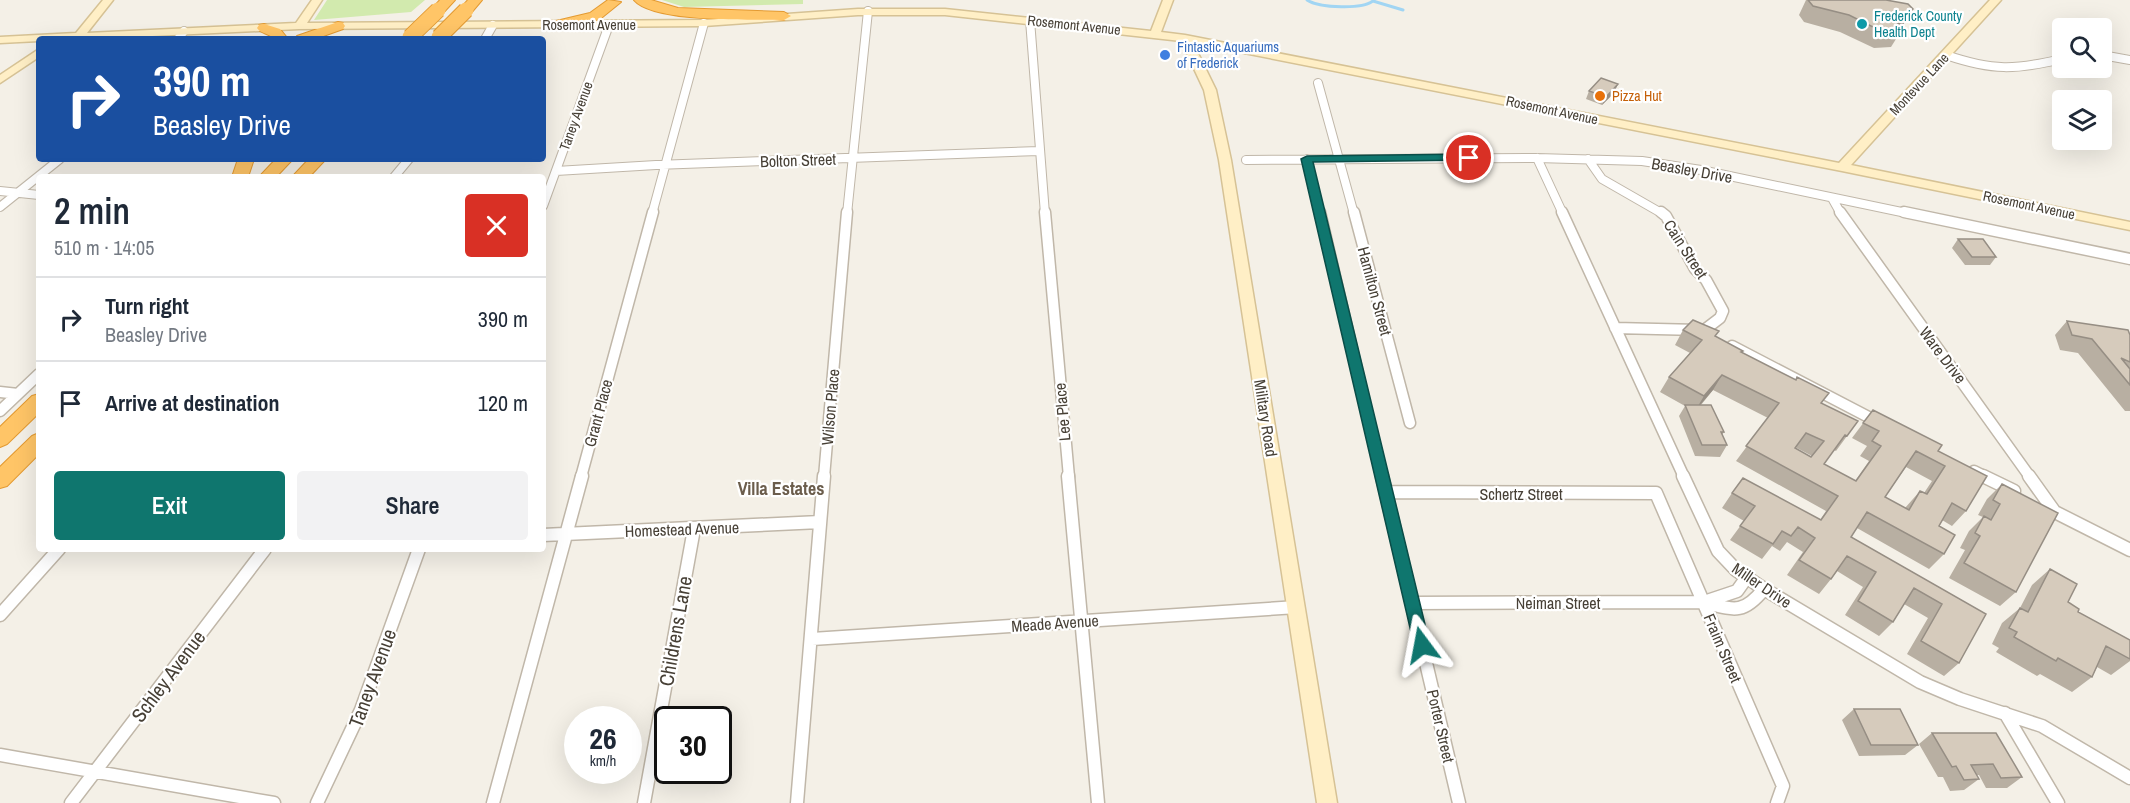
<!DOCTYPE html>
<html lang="en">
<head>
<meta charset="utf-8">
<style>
	body { margin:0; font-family:"Archivo Narrow",sans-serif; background:#f2f2f3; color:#1f2937; height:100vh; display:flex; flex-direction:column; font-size:22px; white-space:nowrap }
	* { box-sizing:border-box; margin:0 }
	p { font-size:20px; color:#747a83 }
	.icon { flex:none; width:33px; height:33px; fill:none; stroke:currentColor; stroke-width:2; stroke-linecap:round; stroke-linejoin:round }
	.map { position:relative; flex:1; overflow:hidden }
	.details { position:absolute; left:36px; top:174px; width:510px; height:378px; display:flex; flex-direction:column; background:#fff; border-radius:6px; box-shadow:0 6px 24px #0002 }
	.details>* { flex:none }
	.top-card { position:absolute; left:36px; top:36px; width:510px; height:126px; border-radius:6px; box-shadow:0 6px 24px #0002; background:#1a4fa0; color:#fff; overflow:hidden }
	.fabs { position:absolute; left:2052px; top:18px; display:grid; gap:12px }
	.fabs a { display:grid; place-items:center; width:60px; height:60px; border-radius:6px; background:#fff; box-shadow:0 6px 24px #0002; font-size:30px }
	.speed { position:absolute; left:564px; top:706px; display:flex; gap:12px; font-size:30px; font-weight:700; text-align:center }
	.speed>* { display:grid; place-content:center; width:78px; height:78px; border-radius:50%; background:#fff; box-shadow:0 6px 24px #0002; line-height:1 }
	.speed small { font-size:15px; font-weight:400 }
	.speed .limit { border:3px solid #111; border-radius:9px; background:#fff; color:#111 }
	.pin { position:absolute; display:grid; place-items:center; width:51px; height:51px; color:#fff; margin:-26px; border:3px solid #fff; border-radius:50%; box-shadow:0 2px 6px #0007 }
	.me { position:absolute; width:66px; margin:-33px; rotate:347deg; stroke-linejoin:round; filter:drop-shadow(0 0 4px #0008) }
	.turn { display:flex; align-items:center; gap:21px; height:126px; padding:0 18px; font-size:27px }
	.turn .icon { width:78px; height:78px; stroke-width:2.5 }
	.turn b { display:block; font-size:42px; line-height:51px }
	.round { display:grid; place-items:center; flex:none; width:63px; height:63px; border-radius:6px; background:#f2f2f3 }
	.headline { display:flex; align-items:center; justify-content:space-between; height:102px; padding:0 18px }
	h1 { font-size:36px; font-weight:600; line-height:45px }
	.cta { display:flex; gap:12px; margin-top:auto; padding:12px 18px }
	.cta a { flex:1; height:69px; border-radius:6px; background:#0f766e; color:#fff; font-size:24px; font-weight:600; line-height:69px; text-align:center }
	.cta a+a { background:#f2f2f3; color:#1f2937 }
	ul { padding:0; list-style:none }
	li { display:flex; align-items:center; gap:18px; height:84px; padding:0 18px; border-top:2px solid #e0e1e3 }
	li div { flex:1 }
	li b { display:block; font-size:22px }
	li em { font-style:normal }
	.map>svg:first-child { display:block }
</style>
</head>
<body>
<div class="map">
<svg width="2130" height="803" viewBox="0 0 2130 803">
	<rect width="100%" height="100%" fill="#f4f0e7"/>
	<!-- green -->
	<path fill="#d2eaae" d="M 327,0 L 425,0 L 411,12 L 314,20 Z
		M 662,0 L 803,0 L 803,4 L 684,7 Z"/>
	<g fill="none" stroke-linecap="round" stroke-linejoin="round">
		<!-- stream -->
		<path stroke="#a1d5f3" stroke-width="3" d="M 1307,0 C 1319,8 1364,10 1374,0
			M 1373,1 L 1403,10"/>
		<!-- street-far2 casing -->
		<g stroke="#c0b7a9" stroke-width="10">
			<path id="street-far2" d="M 1030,20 L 1045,214
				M 178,39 L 184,31
				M 485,39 L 493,25
				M 1946,55 C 1993,71 2015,70 2062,59
				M 2102,55 L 2130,60
				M 1318,83 L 1354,214
				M 1537,158 L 1563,214
				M 1307,159 L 1320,214
				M 1588,159 L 1602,179 L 1663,214
				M 1246,160 L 1537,158 L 1642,161 L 1701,170 L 1911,214
				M 556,171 L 656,165 L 1039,151
				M 394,177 L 409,159
				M 0,191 L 39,195
				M 1832,198 L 1841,214
				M 543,206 L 609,25
				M 0,207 L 60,159
				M 652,214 L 704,23
				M 847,214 L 868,11"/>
		</g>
		<!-- street-far1 casing -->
		<g stroke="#c0b7a9" stroke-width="13">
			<path id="street-far1" d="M 1045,212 L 1069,477
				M 1320,212 L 1382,477
				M 1354,212 L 1410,423
				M 1562,212 L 1684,477
				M 1661,212 L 1666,216 L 1695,269 L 1706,280 L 1723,311 L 1720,318 L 1703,331
				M 1840,212 L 2030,477
				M 1904,212 L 2130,259
				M 1615,328 L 1699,330
				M 1732,346 L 1880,423
				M 0,392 L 18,394
				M 0,411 L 39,374
				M 1974,471 L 1986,477
				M 581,477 L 653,212
				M 824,477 L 847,212"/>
		</g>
		<!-- street casing -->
		<g stroke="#c0b7a9" stroke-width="15">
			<path id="street" d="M 1068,476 L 1098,803
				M 1382,476 L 1459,803
				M 1683,476 L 1718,551 L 1736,570 L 1764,589 L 1920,682 L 1960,699 L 2042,726 L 2130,778
				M 1983,476 L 2014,491
				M 2029,476 L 2054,511
				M 1386,492 L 1656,493 L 1783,786 L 1777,803
				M 2047,508 L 2130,550
				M 543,535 L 820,522
				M 1704,602 L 1737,591 L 1747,577
				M 1412,603 L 1704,602 C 1734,610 1743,615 1764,589
				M 0,615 L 59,549
				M 812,639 L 1297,607
				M 2005,713 L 2058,803
				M 0,755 L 274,803
				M 71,803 L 265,549
				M 317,803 L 361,710 L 419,549
				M 493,803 L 582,476
				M 644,803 L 694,529
				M 797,803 L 824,476"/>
		</g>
		<!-- secondary casing -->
		<g stroke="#d6c295" stroke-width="3">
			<path id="secondary" d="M 103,0 L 113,0 L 87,33 L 296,23 L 312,0 L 322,0 L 307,23 L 704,20 L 858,9 L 945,9 L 1151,31 L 1163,0 L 1173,0 L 1161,32 L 1185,35 L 1839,163 L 1990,0 L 2001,0 L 1851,165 L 2130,222 L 2130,230 L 1842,171 L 1193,43 L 1216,90 L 1231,160 L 1337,803 L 1317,803 L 1219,160 L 1204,90 L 1181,41 L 945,15 L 858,15 L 704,26 L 299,29 L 90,39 L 39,39 L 39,41 L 0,43 L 0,37 L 76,33 Z
				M 39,49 L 39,57 L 0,83 L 0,75 Z"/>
		</g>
		<!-- highway casing -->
		<g stroke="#e39a32" stroke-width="2">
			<path id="highway" d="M 440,0 L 455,0 L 443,13 L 433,13 L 431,10 Z
				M 468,0 L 482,0 L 471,13 L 461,13 L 459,10 Z
				M 608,0 L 621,2 L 600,19 L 557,29 L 550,25 L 552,22 L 590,13 Z
				M 634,0 L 651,0 L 678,8 L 784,12 L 791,16 L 784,20 C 752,19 654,23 634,0 Z
				M 338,22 L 343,23 L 345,26 L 343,29 L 315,39 L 295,39 L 297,36 Z
				M 264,24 L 280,29 L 288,39 L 274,39 C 269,33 261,34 257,28 L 259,25 Z
				M 238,159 L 254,159 L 248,177 L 232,177 Z
				M 276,159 L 293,159 L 276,177 L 259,177 Z
				M 309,159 L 326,159 L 309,177 L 292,177 Z
				M 39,394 L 39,413 L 7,444 L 0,447 L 0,427 L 32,396 Z
				M 39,433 L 39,454 L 7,486 L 0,488 L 0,467 L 32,436 Z"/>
		</g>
		<!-- street-far2 -->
		<use href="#street-far2" stroke="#fff" stroke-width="8"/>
		<!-- street-far1 -->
		<use href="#street-far1" stroke="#fff" stroke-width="10"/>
		<!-- street -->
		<use href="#street" stroke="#fff" stroke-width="12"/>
		<!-- secondary -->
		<use href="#secondary" fill="#ffefc6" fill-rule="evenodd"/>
		<!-- highway -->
		<use href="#highway" fill="#ffc567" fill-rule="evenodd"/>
		<!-- highway-bridge casing -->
		<g stroke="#e39a32" stroke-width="17" stroke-linecap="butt">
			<path id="highway-bridge" d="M 410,37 L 438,10
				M 439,37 L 466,10"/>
		</g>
		<!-- highway-bridge -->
		<use href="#highway-bridge" stroke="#ffc567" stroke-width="15"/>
	</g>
	<!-- wall -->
	<path fill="#b8afa2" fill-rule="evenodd" d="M 1806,0 L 1886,0 L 1903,25 L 1899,29 L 1901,31 L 1891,47 L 1874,48 L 1840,32 L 1804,22 L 1799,15 Z
		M 1589,91 L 1614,93 L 1602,105 L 1586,99 Z
		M 1958,239 L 1996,257 L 1990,265 L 1965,265 L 1952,248 Z
		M 2067,321 L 2130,335 L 2130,411 L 2125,411 L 2078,353 L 2060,350 L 2055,335 Z
		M 1683,330 L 1716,337 L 1821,403 L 1847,436 L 1836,451 L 1834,450 L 1824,464 L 1855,481 L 1869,461 L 1860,456 L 1867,446 L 1852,438 L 1873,410 L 1938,451 L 1966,511 L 1952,526 L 1942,520 L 1939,526 L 1944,554 L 1929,569 L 1857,528 L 1851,537 L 1986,614 L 1959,663 L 1944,676 L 1907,654 L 1928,618 L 1904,604 L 1893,622 L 1879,636 L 1845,615 L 1863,587 L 1837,571 L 1831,579 L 1819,594 L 1787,575 L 1803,552 L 1787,542 L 1780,551 L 1772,546 L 1762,559 L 1730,540 L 1744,521 L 1722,508 L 1732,493 L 1820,520 L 1826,511 L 1736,461 L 1768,418 L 1713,390 L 1701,405 L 1724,432 L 1722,435 L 1727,445 L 1720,457 L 1695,456 L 1679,416 L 1685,406 L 1660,392 L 1669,377 L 1690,353 L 1675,345 ZM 1795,447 L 1812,456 L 1811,457 L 1795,448 ZM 1906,467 L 1932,481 L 1924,493 L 1920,491 L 1905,508 L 1885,497 Z
		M 2002,484 L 2016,592 L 2000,606 L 1949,578 L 1965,550 L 1960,548 L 1969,531 L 1983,517 L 1978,515 L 1987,499 Z
		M 2050,569 L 2068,602 L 2078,612 L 2130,640 L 2130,661 L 2111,675 L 2097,667 L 2092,677 L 2072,692 L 2040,674 L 2037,676 L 1996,652 L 1999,648 L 1992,644 L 2002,623 L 2020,608 L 2032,585 Z
		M 1854,709 L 1918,745 L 1905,755 L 1859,756 L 1842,720 Z
		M 1932,733 L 2022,777 L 2007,788 L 1986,788 L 1979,775 L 1976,775 L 1979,779 L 1964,790 L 1950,791 L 1943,777 L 1938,777 L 1919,744 Z"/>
	<!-- shaded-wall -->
	<path fill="#968e84" d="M 1913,9 L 1903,25 L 1897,31 L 1895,26 Z
		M 1618,84 L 1614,93 L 1602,105 L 1606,97 Z
		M 1722,375 L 1713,390 L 1695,411 L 1704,396 Z"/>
	<!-- building -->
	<path fill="#d6cbbc" stroke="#968e84" stroke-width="1.5" fill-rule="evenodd" d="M 1808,0 L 1886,0 L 1908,4 L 1913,9 L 1895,26 L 1901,31 L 1883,32 L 1849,15 L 1813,6 Z
		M 1601,78 L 1618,84 L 1606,97 L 1589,91 Z
		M 1958,239 L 1983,239 L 1996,257 L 1972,257 Z
		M 1693,320 L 1719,331 L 1715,336 L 1743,351 L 1741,352 L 1796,380 L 1797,377 L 1829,393 L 1821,403 L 1858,421 L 1847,436 L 1845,435 L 1824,464 L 1856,481 L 1881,446 L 1872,441 L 1879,431 L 1863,423 L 1873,410 L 1942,445 L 1938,451 L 1987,476 L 1966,511 L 1952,503 L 1939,526 L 1955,535 L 1944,554 L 1867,512 L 1851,537 L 1986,614 L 1959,663 L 1921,641 L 1942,604 L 1914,588 L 1893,622 L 1858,601 L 1876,572 L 1847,556 L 1831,579 L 1799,560 L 1815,538 L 1798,527 L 1791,536 L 1782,531 L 1773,544 L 1740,526 L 1755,506 L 1732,493 L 1743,478 L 1821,520 L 1838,496 L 1746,446 L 1779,403 L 1722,375 L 1704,396 L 1669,377 L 1702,340 L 1683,330 ZM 1806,433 L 1824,441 L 1811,457 L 1795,448 ZM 1916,451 L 1945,466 L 1927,494 L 1920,491 L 1909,510 L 1885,497 Z
		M 2067,321 L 2128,330 L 2130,335 L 2130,362 L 2121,358 L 2130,369 L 2130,385 L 2092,339 L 2072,335 Z
		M 1685,405 L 1711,405 L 1724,432 L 1721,432 L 1727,445 L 1702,445 Z
		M 2002,484 L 2058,513 L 2016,592 L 1964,563 L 1980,536 L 1975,533 L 1984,516 L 1991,520 L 2000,504 L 1993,500 Z
		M 2050,569 L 2077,584 L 2068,602 L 2079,609 L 2078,612 L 2130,640 L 2130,659 L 2106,646 L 2092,677 L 2058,658 L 2056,661 L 2014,637 L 2017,632 L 2009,628 L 2020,608 L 2028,612 Z
		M 1854,709 L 1900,709 L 1918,745 L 1871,745 Z
		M 1932,733 L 1996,733 L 2022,777 L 2001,778 L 1993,764 L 1971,765 L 1979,779 L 1964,780 L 1956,766 L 1952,767 Z"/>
	<!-- route -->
	<path fill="#0f766e" stroke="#0a4d48" stroke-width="1.5" d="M 1469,154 L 1473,155 L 1473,160 L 1313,162 L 1430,645 L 1428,650 L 1422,652 L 1417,650 L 1414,645 L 1301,159 L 1307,156 Z"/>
	<!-- markers -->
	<circle fill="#0f9aa8" stroke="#fff" stroke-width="2" cx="1862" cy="24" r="6"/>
	<circle fill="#3f7fe0" stroke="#fff" stroke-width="2" cx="1165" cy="55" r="6"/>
	<circle fill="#e8710a" stroke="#fff" stroke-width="2" cx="1600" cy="96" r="6"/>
	<g text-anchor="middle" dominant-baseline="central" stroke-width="4.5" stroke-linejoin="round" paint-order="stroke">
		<!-- far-culture labels -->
		<g font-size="14" fill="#0d838f" stroke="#fff" text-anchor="start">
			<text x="1874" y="16">Frederick County<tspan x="1874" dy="16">Health Dept</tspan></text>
		</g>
		<!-- far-street labels -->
		<g font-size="14" fill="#474036" stroke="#fff">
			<text x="589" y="25">Rosemont Avenue</text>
			<text transform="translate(1074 25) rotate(6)">Rosemont Avenue</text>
			<text transform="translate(1919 84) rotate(-47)">Montevue Lane</text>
			<text transform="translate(1552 110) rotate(12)">Rosemont Avenue</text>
			<text transform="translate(576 116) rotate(-70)">Taney Avenue</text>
			<text transform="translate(2029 205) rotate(12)">Rosemont Avenue</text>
		</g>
		<!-- far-shop labels -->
		<g font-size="14" fill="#366cbe" stroke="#fff" text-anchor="start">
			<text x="1177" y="47">Fintastic Aquariums<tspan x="1177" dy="16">of Frederick</tspan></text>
		</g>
		<!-- far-food labels -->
		<g font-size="14" fill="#c56008" stroke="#fff" text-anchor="start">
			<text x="1612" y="96">Pizza Hut</text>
		</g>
		<!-- street labels -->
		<g font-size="16" fill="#474036" stroke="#fff">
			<text transform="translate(798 160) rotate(-2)">Bolton Street</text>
			<text transform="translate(1692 170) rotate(10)">Beasley Drive</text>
			<text transform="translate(1686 249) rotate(57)">Cain Street</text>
			<text transform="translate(1375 291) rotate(75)">Hamilton Street</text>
			<text transform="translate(1943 355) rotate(53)">Ware Drive</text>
			<text transform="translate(830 407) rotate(-85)">Wilson Place</text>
			<text transform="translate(1062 412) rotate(-95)">Lee Place</text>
			<text transform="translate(598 413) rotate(-75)">Grant Place</text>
			<text transform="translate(1266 418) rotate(81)">Military Road</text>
			<text x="1521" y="494">Schertz Street</text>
			<text transform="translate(682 529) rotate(-2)">Homestead Avenue</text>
			<text transform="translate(1762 585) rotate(34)">Miller Drive</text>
			<text x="1558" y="603">Neiman Street</text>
			<text transform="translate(1055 623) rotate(-4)">Meade Avenue</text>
			<text transform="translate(1723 648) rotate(67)">Fraim Street</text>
			<text transform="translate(1441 726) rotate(77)">Porter Street</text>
		</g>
		<!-- neighbourhood labels -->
		<g font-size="18" font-weight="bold" fill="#6b5d4c" stroke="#fff">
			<text x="781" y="488">Villa Estates</text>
		</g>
		<!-- near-street labels -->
		<g font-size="20" fill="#474036" stroke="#fff">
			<text transform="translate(675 631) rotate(-80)">Childrens Lane</text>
			<text transform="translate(168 676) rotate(-53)">Schley Avenue</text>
			<text transform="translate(372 678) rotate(-70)">Taney Avenue</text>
		</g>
	</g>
</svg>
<div class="fabs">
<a><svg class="icon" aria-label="search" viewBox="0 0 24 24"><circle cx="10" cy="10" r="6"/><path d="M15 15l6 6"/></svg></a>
<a><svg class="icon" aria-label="layers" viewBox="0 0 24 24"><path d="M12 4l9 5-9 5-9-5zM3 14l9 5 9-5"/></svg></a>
</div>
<div class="speed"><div>26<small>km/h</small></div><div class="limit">30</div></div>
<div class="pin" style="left:1469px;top:158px;background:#d93025"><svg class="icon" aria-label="arrive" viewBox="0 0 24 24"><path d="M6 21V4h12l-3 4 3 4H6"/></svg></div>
<svg class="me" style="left:1422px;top:645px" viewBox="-20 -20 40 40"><path d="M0-17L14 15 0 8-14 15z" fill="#0f766e" stroke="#fff" stroke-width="4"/></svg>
<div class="top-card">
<div class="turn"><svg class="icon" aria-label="right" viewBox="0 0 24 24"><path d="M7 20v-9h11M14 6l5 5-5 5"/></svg><div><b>390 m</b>Beasley Drive</div></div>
</div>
<section class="details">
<div class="headline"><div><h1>2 min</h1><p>510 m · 14:05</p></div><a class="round" style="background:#d93025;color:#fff"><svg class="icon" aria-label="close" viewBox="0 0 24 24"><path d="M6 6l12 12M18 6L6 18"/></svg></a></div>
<ul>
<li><svg class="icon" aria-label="right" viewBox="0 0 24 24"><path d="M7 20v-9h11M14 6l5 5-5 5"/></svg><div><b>Turn right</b><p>Beasley Drive</p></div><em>390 m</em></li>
<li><svg class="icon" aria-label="arrive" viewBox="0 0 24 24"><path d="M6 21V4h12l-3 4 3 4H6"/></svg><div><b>Arrive at destination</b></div><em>120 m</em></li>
</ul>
<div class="cta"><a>Exit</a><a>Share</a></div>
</section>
</div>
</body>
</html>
